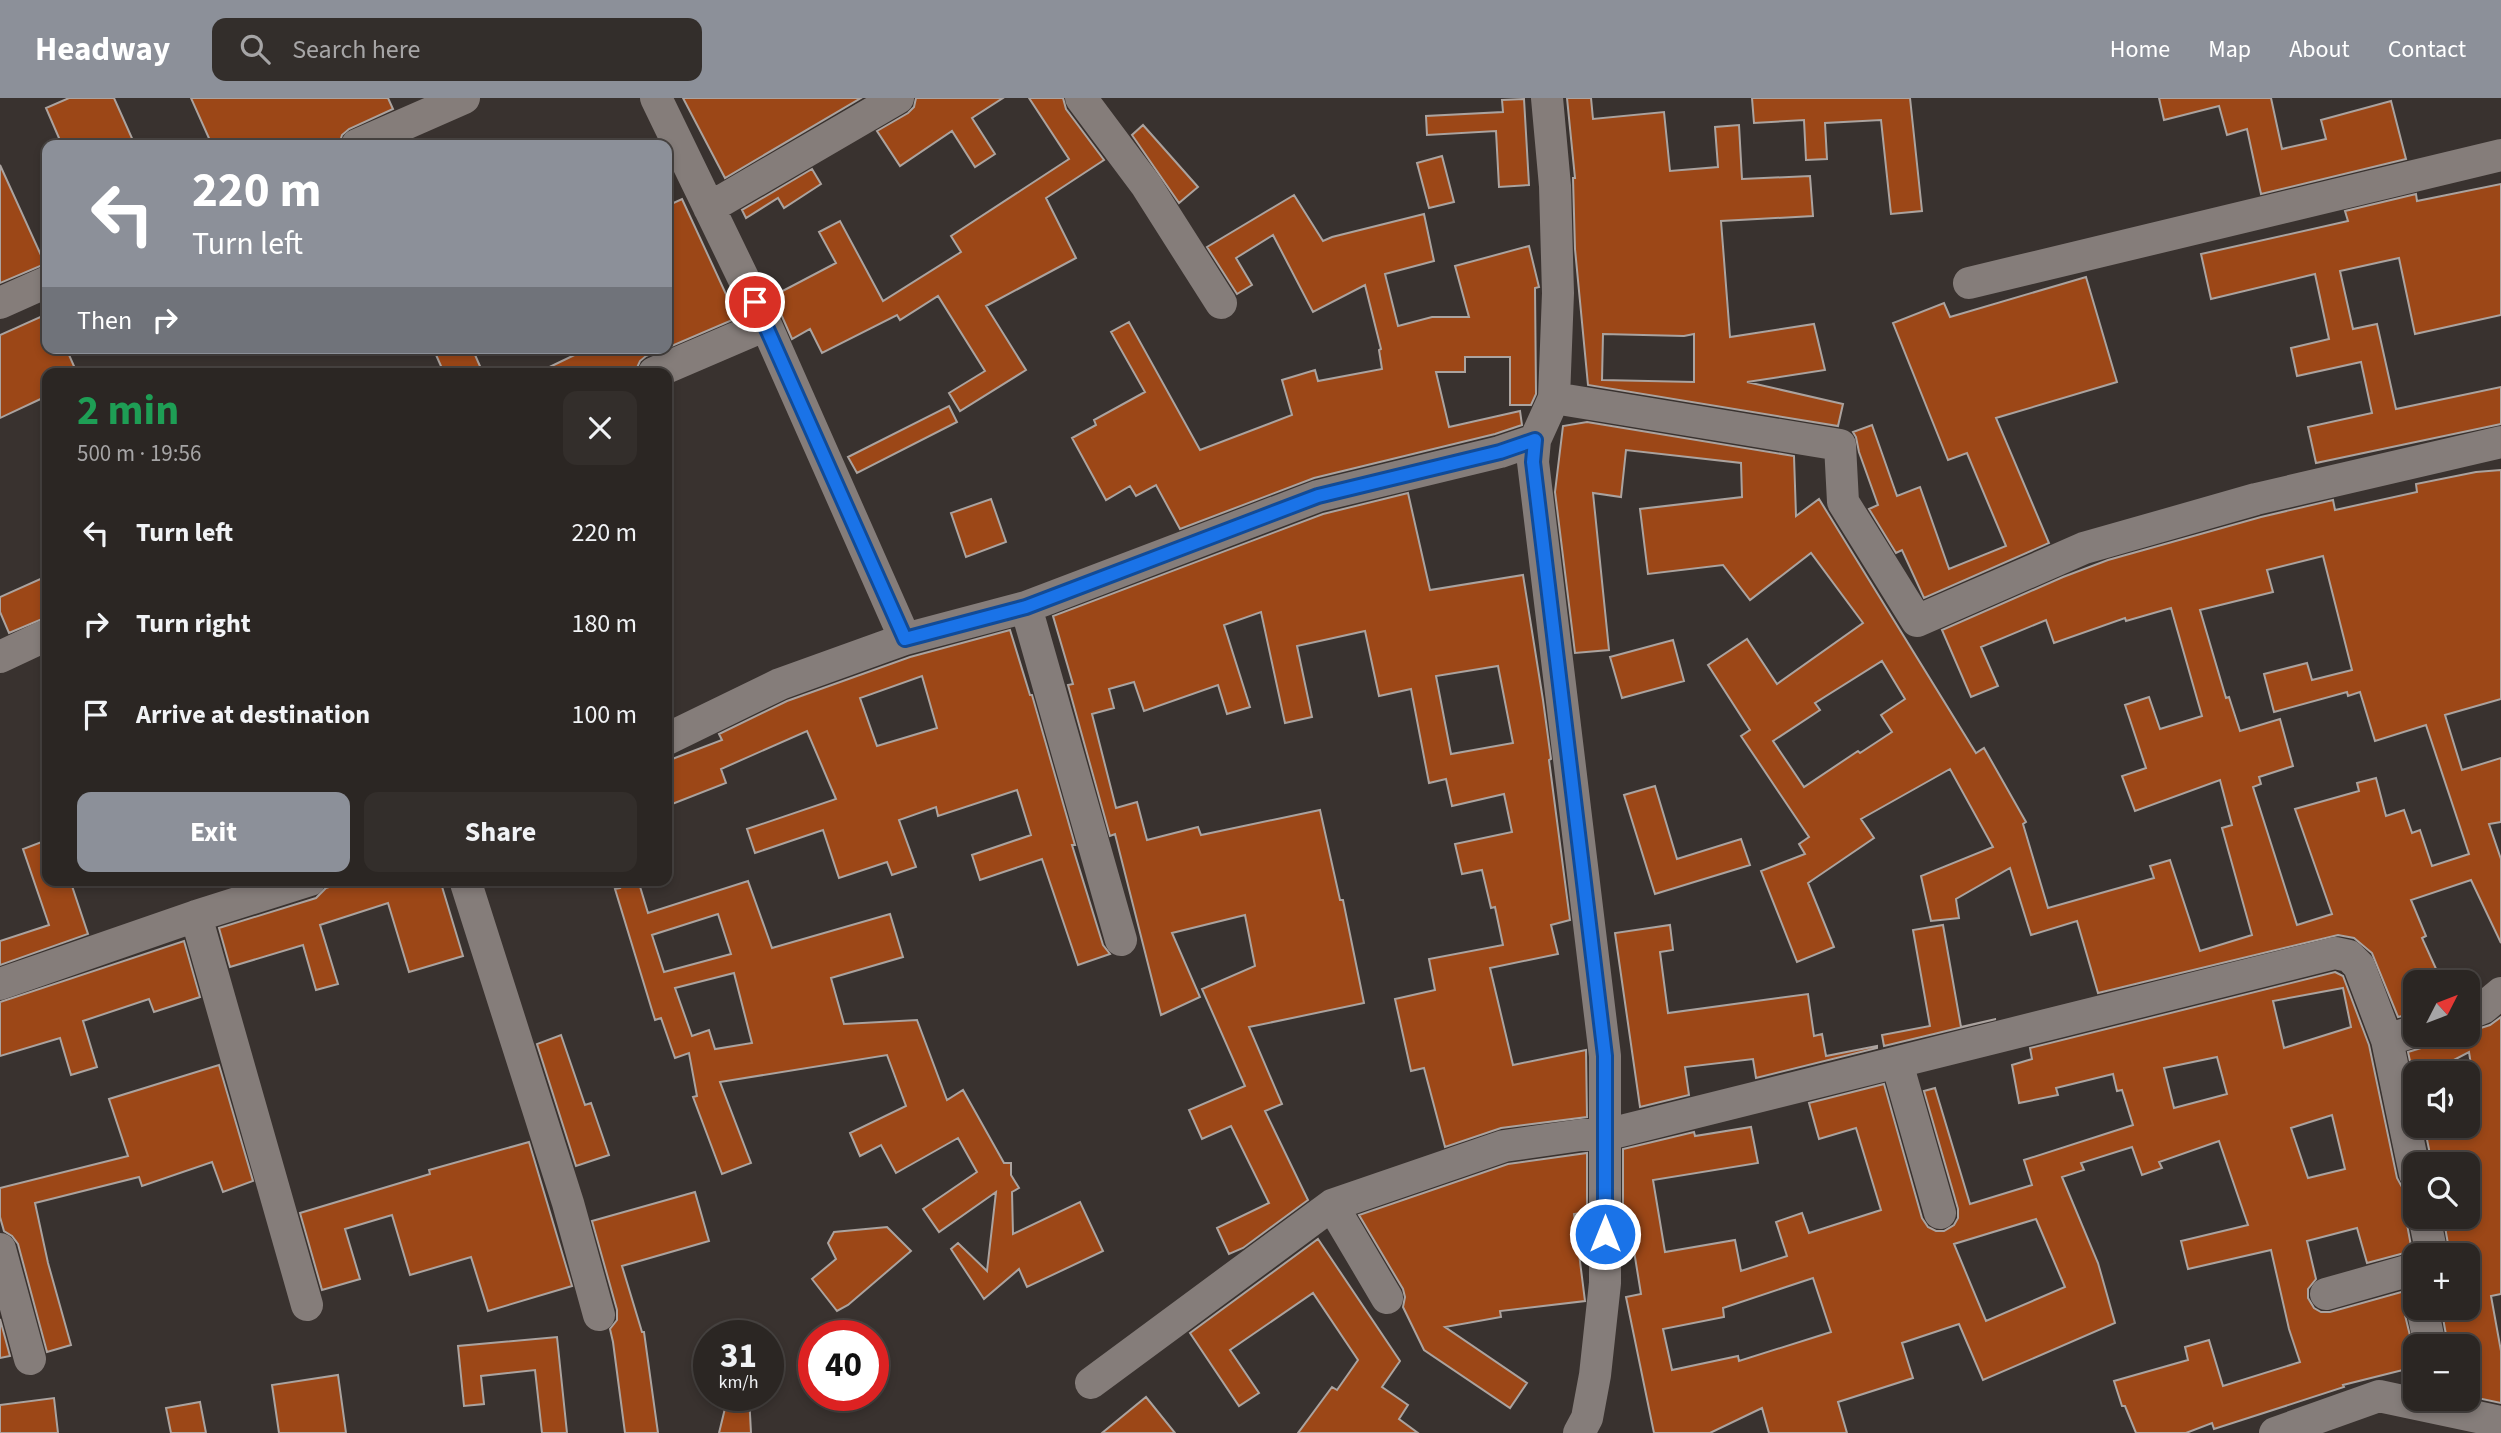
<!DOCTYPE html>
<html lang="en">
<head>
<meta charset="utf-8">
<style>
	body { margin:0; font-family:"Source Sans 3",sans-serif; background:#332e2b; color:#f1f3f6; height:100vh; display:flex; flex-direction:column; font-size:26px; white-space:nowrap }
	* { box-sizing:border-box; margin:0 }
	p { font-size:23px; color:#a6a5a6 }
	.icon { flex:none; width:38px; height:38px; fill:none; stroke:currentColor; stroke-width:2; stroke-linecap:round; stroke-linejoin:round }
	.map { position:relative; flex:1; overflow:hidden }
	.side { position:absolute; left:42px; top:270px; width:630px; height:518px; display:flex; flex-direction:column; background:#2b2623; border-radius:14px; box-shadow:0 4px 10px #0003,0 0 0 2px #474341 }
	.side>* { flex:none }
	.banner { position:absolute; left:42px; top:42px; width:630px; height:214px; border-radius:14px; box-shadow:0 4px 10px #0003,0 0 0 2px #474341; background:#8c9099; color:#fff; overflow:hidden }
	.needle { width:46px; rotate:48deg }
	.controls { position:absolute; left:2403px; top:872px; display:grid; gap:14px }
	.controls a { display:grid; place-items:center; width:77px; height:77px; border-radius:14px; background:#2b2623; box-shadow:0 4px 10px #0003,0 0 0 2px #474341; font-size:35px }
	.speed { position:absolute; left:693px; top:1222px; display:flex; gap:14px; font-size:35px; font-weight:700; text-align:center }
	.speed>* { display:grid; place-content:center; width:91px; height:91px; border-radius:50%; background:#2b2623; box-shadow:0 4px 10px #0003,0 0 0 2px #474341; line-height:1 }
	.speed small { font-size:18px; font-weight:400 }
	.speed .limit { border:10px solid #d22; background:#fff; color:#111 }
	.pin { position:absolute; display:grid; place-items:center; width:60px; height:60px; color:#fff; margin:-30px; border:4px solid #fff; border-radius:50%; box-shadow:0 2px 7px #0007 }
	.me { position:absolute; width:77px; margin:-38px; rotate:0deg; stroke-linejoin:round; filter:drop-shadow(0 0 5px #0008) }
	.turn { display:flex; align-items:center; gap:24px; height:147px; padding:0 35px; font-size:32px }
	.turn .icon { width:91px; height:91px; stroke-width:2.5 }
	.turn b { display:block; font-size:49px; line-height:60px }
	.then { display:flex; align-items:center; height:66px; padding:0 35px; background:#0003; gap:14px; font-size:26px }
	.round { display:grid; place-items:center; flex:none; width:74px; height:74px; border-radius:14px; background:#332e2b }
	.overview { display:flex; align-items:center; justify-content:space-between; height:119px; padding:0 35px }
	h1 { font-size:42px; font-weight:700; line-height:52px; color:#1e9e55 }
	.action { display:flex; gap:14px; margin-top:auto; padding:14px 35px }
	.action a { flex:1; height:80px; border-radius:14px; background:#8c9099; color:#fff; font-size:28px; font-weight:700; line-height:80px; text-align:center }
	.action a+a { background:#332e2b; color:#f1f3f6 }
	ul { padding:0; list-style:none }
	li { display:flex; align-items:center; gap:21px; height:91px; padding:0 35px }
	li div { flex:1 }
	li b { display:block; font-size:26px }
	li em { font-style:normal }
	header { display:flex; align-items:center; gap:42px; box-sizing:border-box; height:98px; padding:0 35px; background:#8c9099; color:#fff }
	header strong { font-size:33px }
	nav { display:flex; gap:38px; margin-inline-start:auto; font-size:24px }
	.search { width:490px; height:63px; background:#332e2b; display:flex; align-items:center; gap:18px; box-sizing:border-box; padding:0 24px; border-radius:14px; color:#a6a5a6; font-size:26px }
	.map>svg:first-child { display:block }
</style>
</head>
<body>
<header>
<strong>Headway</strong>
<div class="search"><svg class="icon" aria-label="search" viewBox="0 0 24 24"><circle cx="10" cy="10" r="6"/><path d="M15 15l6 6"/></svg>Search here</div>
<nav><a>Home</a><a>Map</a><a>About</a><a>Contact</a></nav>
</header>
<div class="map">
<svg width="2501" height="1335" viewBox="0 0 2501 1335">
	<rect width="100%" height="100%" fill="#39322f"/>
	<!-- building -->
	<path fill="#9c4717" stroke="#aba39f" stroke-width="2" fill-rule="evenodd" d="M 69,0 L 114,0 L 135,47 L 62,47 L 46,10 Z
		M 191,0 L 388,0 L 393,11 L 349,31 L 342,37 L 339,47 L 212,47 Z
		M 683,0 L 861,0 L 725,80 Z
		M 916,0 L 1003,0 L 972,20 L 995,56 L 975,69 L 952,33 L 900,68 L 877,33 L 908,15 L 914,9 Z
		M 1029,0 L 1063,0 L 1066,11 L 1104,62 L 1046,100 L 1076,160 L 986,208 L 1026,272 L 960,313 L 949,295 L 985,273 L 938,198 L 900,222 L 897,217 L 822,255 L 810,231 L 792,241 L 773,198 L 836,165 L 819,134 L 840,123 L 883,203 L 961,154 L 951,138 L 1069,61 Z
		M 1567,0 L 1591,0 L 1593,21 L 1664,14 L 1670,73 L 1718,69 L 1715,29 L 1739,27 L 1742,81 L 1810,78 L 1813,118 L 1721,123 L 1730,239 L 1814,226 L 1825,272 L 1747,284 L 1843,306 L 1838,328 L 1588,287 L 1575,151 L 1573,80 L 1575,80 ZM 1603,236 L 1684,238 L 1694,236 L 1694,284 L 1602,282 Z
		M 1752,0 L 1910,0 L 1922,113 L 1891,116 L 1881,22 L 1825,25 L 1827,61 L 1806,62 L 1804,22 L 1754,25 Z
		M 2159,0 L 2271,0 L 2282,51 L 2326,41 L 2321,22 L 2391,3 L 2406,61 L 2261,96 L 2247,31 L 2227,37 L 2219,8 L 2164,22 Z
		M 1524,1 L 1529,87 L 1499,89 L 1496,33 L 1427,37 L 1426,18 L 1503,14 L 1502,2 Z
		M 1143,27 L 1198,89 L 1179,105 L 1132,37 Z
		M 1442,58 L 1454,104 L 1429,110 L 1417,65 Z
		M 0,67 L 45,166 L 0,185 Z
		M 812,71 L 821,86 L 784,110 L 778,100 L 746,120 L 742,112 Z
		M 2501,86 L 2501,217 L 2415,236 L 2399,160 L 2340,173 L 2353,231 L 2377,226 L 2396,311 L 2501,289 L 2501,326 L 2316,365 L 2308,329 L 2372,315 L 2361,264 L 2297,278 L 2291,250 L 2329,241 L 2315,176 L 2211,201 L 2201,156 L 2348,123 L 2345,113 L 2416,96 L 2417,103 Z
		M 1294,97 L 1323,143 L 1332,139 L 1424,116 L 1434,163 L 1385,176 L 1398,228 L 1432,219 L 1469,219 L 1455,168 L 1529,148 L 1539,189 L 1535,190 L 1536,296 L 1531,307 L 1510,307 L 1510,259 L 1465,259 L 1465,274 L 1436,274 L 1449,329 L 1520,313 L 1522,327 L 1495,336 L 1314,380 L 1180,431 L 1156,387 L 1136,398 L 1130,388 L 1106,402 L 1072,340 L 1096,327 L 1094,322 L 1145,294 L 1111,234 L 1129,224 L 1200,352 L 1292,317 L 1282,282 L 1315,272 L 1318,283 L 1382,271 L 1379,252 L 1381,251 L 1365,187 L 1313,214 L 1273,137 L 1236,160 L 1252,187 L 1237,196 L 1207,149 Z
		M 682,101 L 737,220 L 667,250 L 667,108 Z
		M 2086,179 L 2117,284 L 1996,320 L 2049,445 L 1924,500 L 1902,452 L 1896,455 L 1869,411 L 1878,407 L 1859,354 L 1856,339 L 1853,334 L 1872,327 L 1897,398 L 1920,389 L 1949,471 L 2006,448 L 1967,355 L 1948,362 L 1893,225 L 1944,205 L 1950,219 Z
		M 47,216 L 47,250 L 66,250 L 77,275 L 47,275 L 47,298 L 0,320 L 0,237 Z
		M 433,250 L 472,250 L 483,275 L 444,275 Z
		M 589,250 L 665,250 L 646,258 L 640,263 L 636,272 L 631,275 L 537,275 Z
		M 949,308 L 957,324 L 857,375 L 848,359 Z
		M 1587,324 L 1794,358 L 1796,418 L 1819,401 L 1976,655 L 1984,650 L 2026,724 L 2023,726 L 2048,810 L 2154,780 L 2150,768 L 2170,762 L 2200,853 L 2252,837 L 2222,730 L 2232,727 L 2220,682 L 2135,713 L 2122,678 L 2146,670 L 2125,607 L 2149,599 L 2160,631 L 2202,618 L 2171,510 L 2126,523 L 2125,520 L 2054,545 L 2046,522 L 1981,549 L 1998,588 L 1971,599 L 1942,532 L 2063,479 L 2108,462 L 2261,419 L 2333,402 L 2335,412 L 2417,394 L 2416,386 L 2476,374 L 2501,372 L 2501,601 L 2445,617 L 2462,672 L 2501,660 L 2501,724 L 2489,726 L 2501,761 L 2501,845 L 2471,782 L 2411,802 L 2426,838 L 2422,840 L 2442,884 L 2415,884 L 2415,915 L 2398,919 L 2372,855 L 2354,840 L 2338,837 L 2098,895 L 2077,823 L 2031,837 L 2010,770 L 1956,801 L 1959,820 L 1931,823 L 1921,778 L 1993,749 L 1950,671 L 1861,721 L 1874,740 L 1808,785 L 1834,849 L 1797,864 L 1761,773 L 1805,756 L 1799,746 L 1809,739 L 1741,638 L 1750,632 L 1708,567 L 1747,541 L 1777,586 L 1863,525 L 1811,455 L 1750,502 L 1723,467 L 1648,476 L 1640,411 L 1742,399 L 1741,365 L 1626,352 L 1621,399 L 1593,395 L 1609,552 L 1575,555 L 1555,394 L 1563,328 ZM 2323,458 L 2352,572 L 2312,582 L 2307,565 L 2264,576 L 2274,614 L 2347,594 L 2348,598 L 2360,594 L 2375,643 L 2426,627 L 2469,756 L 2432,768 L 2420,732 L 2412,735 L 2404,712 L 2386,718 L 2376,680 L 2357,685 L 2359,693 L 2295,711 L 2332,816 L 2297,827 L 2253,689 L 2261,686 L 2259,679 L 2293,668 L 2280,621 L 2240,633 L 2229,599 L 2226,600 L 2200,512 L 2273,494 L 2267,472 ZM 1882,563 L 1905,601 L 1881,617 L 1892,634 L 1860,655 L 1858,653 L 1804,689 L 1773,643 L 1820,612 L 1815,605 Z
		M 1408,395 L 1430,492 L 1523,477 L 1543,602 L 1551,661 L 1549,662 L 1570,822 L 1551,827 L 1558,856 L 1490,870 L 1513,967 L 1586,952 L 1587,1019 L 1501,1030 L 1445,1049 L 1424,970 L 1411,973 L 1395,901 L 1435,892 L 1429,861 L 1503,847 L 1495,809 L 1491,810 L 1482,772 L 1462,776 L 1455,746 L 1512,734 L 1504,696 L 1452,708 L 1446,681 L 1429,685 L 1411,591 L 1379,598 L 1365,533 L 1297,548 L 1312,619 L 1285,625 L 1261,514 L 1224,527 L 1250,609 L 1227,616 L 1218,587 L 1144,613 L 1134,584 L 1109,591 L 1114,610 L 1092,616 L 1116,710 L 1137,704 L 1147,742 L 1198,729 L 1201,737 L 1320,712 L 1340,802 L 1343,802 L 1364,905 L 1249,929 L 1282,1006 L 1265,1013 L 1308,1102 L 1243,1150 L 1229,1156 L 1217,1130 L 1269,1105 L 1231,1028 L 1202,1041 L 1189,1012 L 1245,988 L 1202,891 L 1255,868 L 1245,817 L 1172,835 L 1200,899 L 1161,917 L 1115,736 L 1110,738 L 1068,587 L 1073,586 L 1053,518 L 1323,416 ZM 1498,568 L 1513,645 L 1451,656 L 1436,578 Z
		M 991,401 L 1006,444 L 966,459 L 951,415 Z
		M 47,478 L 47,519 L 9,535 L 0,514 L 0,499 Z
		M 1010,532 L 1030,597 L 1032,597 L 1075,747 L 1072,747 L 1103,847 L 1110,856 L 1078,867 L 1042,761 L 980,782 L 972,757 L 1031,737 L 1017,692 L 938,718 L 936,709 L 899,722 L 916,769 L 892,777 L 887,764 L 839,780 L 823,732 L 755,755 L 747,731 L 836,701 L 807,633 L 721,671 L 726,685 L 667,708 L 667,663 L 722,642 L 719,636 L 787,603 L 910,559 ZM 922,578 L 937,630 L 877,648 L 860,600 Z
		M 1673,542 L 1684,583 L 1622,600 L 1610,559 Z
		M 1655,688 L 1677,761 L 1741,741 L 1750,767 L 1655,796 L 1624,697 Z
		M 47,742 L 47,782 L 70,782 L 88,836 L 0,867 L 0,843 L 49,827 L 23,751 Z
		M 351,782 L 440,782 L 463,858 L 409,874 L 388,805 L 320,827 L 338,886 L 316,892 L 303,847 L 230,869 L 219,830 L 316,800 L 326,790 Z
		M 617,782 L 638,782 L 648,815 L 748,783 L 772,850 L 890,816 L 903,859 L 831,880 L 844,926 L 917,922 L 947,1002 L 963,992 L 1004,1065 L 1011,1065 L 1011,1077 L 1019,1090 L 1012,1094 L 1013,1136 L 1080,1104 L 1103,1153 L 1027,1189 L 1019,1171 L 984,1201 L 951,1151 L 958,1145 L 987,1173 L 996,1094 L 939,1134 L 923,1111 L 977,1074 L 958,1040 L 896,1075 L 881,1047 L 860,1058 L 850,1035 L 906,1008 L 887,957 L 720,984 L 751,1065 L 722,1076 L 693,999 L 697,998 L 689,955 L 675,960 L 661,920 L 655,922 L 615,791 L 620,790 ZM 718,816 L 731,856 L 664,874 L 652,837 ZM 734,875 L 752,945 L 715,951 L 709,932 L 692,938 L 675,890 Z
		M 1670,827 L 1673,852 L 1660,854 L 1668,915 L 1808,896 L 1814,938 L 1822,936 L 1826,958 L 1877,948 L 1877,950 L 1756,980 L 1753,961 L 1685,969 L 1689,997 L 1640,1009 L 1615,835 Z
		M 1943,827 L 1961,929 L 1996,921 L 1884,948 L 1882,937 L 1930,928 L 1913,832 Z
		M 184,843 L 200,899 L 154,914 L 149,901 L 83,923 L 97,969 L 71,977 L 60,940 L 0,958 L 0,904 Z
		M 2335,874 L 2343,878 L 2369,947 L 2397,1080 L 2402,1089 L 2415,1094 L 2415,1103 L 2407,1112 L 2406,1121 L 2412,1153 L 2367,1165 L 2357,1130 L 2307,1143 L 2316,1181 L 2308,1191 L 2308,1200 L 2314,1210 L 2321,1214 L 2330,1214 L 2405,1193 L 2407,1200 L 2404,1213 L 2415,1258 L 2415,1269 L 2343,1287 L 2344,1289 L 2214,1331 L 2212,1325 L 2186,1335 L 2136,1335 L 2125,1308 L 2122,1308 L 2114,1283 L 2188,1262 L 2185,1249 L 2209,1242 L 2223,1288 L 2300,1264 L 2289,1231 L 2271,1152 L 2188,1171 L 2181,1143 L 2248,1127 L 2219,1043 L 2159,1064 L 2162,1070 L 2142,1077 L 2132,1049 L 2081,1065 L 2084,1072 L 2062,1079 L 2098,1165 L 2115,1225 L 1983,1282 L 1959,1226 L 1902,1245 L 1913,1280 L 1838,1304 L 1847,1335 L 1769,1335 L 1762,1310 L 1710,1335 L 1654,1335 L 1626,1199 L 1641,1196 L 1627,1110 L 1623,1110 L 1623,1051 L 1694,1034 L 1695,1038 L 1751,1029 L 1758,1065 L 1653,1082 L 1665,1154 L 1735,1142 L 1741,1173 L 1787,1158 L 1776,1124 L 1802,1115 L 1809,1135 L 1881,1112 L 1856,1030 L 1819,1041 L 1809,1005 L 1884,986 L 1922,1120 L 1928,1129 L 1936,1133 L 1944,1133 L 1954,1127 L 1958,1120 L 1958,1111 L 1924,993 L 1935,990 L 1970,1106 L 2032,1087 L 2024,1062 L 2133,1027 L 2122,992 L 2117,993 L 2113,976 L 2056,990 L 2058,997 L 2019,1005 L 2012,967 L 2032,961 L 2030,950 ZM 2343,890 L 2351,929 L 2284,950 L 2273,903 ZM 2217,959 L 2227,996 L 2174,1010 L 2164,970 ZM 2332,1017 L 2345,1071 L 2308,1080 L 2291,1030 ZM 2036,1121 L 2065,1189 L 1986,1223 L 1954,1146 ZM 1813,1180 L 1831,1234 L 1739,1263 L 1738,1258 L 1672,1272 L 1663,1231 L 1724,1219 L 1723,1210 Z
		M 2501,919 L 2501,1196 L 2491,1198 L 2501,1253 L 2501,1305 L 2468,1298 L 2468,1248 L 2448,1248 L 2441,1209 L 2468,1209 L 2468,1157 L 2450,1157 L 2443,1118 L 2468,1118 L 2468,1066 L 2432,1066 L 2424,1027 L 2468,1027 L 2468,1021 L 2479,1019 L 2469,954 L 2429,975 L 2415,975 L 2415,986 L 2408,954 L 2421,950 L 2428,946 L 2432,940 L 2441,936 L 2468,936 L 2468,934 L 2490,927 Z
		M 561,937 L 585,1007 L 591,1005 L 609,1057 L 576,1068 L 537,946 Z
		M 219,967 L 253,1083 L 223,1094 L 212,1064 L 142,1088 L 139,1079 L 35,1105 L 48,1165 L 71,1247 L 47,1254 L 18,1146 L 12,1138 L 4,1133 L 0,1119 L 0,1090 L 128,1058 L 109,1001 Z
		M 529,1044 L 572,1188 L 488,1213 L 471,1159 L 410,1177 L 392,1117 L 345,1131 L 360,1181 L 322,1192 L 300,1115 L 430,1076 L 429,1072 Z
		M 1587,1055 L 1587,1114 L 1574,1116 L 1585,1203 L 1500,1213 L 1501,1219 L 1445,1229 L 1527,1285 L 1510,1310 L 1424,1252 L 1403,1209 L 1405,1199 L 1403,1191 L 1359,1117 L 1508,1066 Z
		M 695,1094 L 709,1143 L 622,1168 L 642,1234 L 644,1234 L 658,1335 L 625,1335 L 613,1244 L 610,1231 L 617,1222 L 617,1212 L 592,1123 Z
		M 887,1129 L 911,1153 L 848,1207 L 837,1213 L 812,1181 L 836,1161 L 828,1145 L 834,1134 Z
		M 1318,1141 L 1400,1263 L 1382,1289 L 1408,1307 L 1399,1321 L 1418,1335 L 1298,1335 L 1332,1289 L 1337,1292 L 1358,1262 L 1313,1195 L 1230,1252 L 1259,1295 L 1239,1308 L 1190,1235 Z
		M 0,1221 L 10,1258 L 0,1260 Z
		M 557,1239 L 567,1335 L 542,1335 L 535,1272 L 481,1278 L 484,1306 L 464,1308 L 458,1248 Z
		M 338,1277 L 346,1335 L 279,1335 L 272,1287 Z
		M 749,1297 L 751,1335 L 719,1335 L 728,1298 Z
		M 1146,1299 L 1175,1335 L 1102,1335 Z
		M 54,1300 L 58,1335 L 0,1335 L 0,1307 Z
		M 200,1304 L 206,1335 L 171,1335 L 166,1310 Z"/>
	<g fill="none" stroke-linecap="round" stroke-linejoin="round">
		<!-- minor -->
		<path stroke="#857d7a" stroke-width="32" d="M 656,0 L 766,227 L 905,541
			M 1081,0 L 1146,87 L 1221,205
			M 1547,0 L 1555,88 L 1558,195 L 1554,300 L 1535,342 L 1533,364 L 1605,958 L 1605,1185 L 1595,1277 L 1587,1320 L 1579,1335
			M 357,47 L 464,0
			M 709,110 L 898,0
			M 1969,185 L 2501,57
			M 0,205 L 47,184
			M 654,275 L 766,227
			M 1554,300 L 1840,347 L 1843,404 L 1917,523 L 2084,450 L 2256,401 L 2501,344
			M 1026,509 L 1121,842
			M 0,559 L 47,537
			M 667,641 L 780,586 L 905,541 L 1026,509 L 1318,398 L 1500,354 L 1535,342
			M 465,782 L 568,1105 L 599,1217
			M 196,818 L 307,1207
			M 0,886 L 196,818 L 310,782
			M 2468,916 L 2483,910 L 2501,895
			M 2387,942 L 2415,1076
			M 1897,965 L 1940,1115
			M 1332,1107 L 1387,1200
			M 2424,1118 L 2432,1157
			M 0,1151 L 30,1261
			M 2326,1196 L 2414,1171
			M 2422,1209 L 2430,1248
			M 1091,1285 L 1332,1107 L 1504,1048 L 1581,1037 L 1605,1037 L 2335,855 L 2349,858 L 2359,868 L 2387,942 L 2415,933
			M 2275,1335 L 2379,1298 L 2501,1324"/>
	</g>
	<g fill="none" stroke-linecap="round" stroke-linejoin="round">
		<!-- route casing -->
		<g stroke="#114b97" stroke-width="18">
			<path id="route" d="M 755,204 L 905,541 L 1026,509 L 1318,398 L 1500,354 L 1535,342 L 1533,364 L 1605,958 L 1605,1136"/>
		</g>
		<!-- route -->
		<use href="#route" stroke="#1a73e8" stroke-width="12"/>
	</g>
</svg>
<div class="controls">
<a><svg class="needle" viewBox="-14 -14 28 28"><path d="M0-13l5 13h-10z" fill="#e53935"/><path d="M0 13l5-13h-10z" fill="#a6a5a6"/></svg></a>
<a><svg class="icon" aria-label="sound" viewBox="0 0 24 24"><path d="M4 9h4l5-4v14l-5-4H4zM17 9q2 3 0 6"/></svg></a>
<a><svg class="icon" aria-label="search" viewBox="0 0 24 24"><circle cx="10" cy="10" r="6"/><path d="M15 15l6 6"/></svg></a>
<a>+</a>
<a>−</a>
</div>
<div class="speed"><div>31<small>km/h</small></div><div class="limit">40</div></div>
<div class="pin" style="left:755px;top:204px;background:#d93025"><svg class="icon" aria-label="arrive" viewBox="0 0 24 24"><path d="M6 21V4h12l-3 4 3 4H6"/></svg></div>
<svg class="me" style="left:1605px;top:1136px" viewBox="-20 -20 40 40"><circle r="17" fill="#1a73e8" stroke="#fff" stroke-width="3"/><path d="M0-11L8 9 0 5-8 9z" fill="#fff"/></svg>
<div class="banner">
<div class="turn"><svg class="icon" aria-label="left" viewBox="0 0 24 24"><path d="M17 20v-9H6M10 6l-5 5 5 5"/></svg><div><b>220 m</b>Turn left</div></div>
<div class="then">Then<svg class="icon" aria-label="right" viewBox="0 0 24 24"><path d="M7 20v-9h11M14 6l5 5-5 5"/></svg></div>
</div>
<section class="side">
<div class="overview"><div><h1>2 min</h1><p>500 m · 19:56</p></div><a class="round"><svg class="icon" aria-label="close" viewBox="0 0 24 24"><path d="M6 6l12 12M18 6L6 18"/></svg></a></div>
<ul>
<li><svg class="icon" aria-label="left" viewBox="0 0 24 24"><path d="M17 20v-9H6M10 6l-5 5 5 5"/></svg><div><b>Turn left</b></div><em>220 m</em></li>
<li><svg class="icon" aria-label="right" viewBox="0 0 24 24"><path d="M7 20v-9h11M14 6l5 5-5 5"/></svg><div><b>Turn right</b></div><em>180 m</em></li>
<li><svg class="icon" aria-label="arrive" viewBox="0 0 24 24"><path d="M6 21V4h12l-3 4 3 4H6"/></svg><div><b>Arrive at destination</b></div><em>100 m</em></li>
</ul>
<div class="action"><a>Exit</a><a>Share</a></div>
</section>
</div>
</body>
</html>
